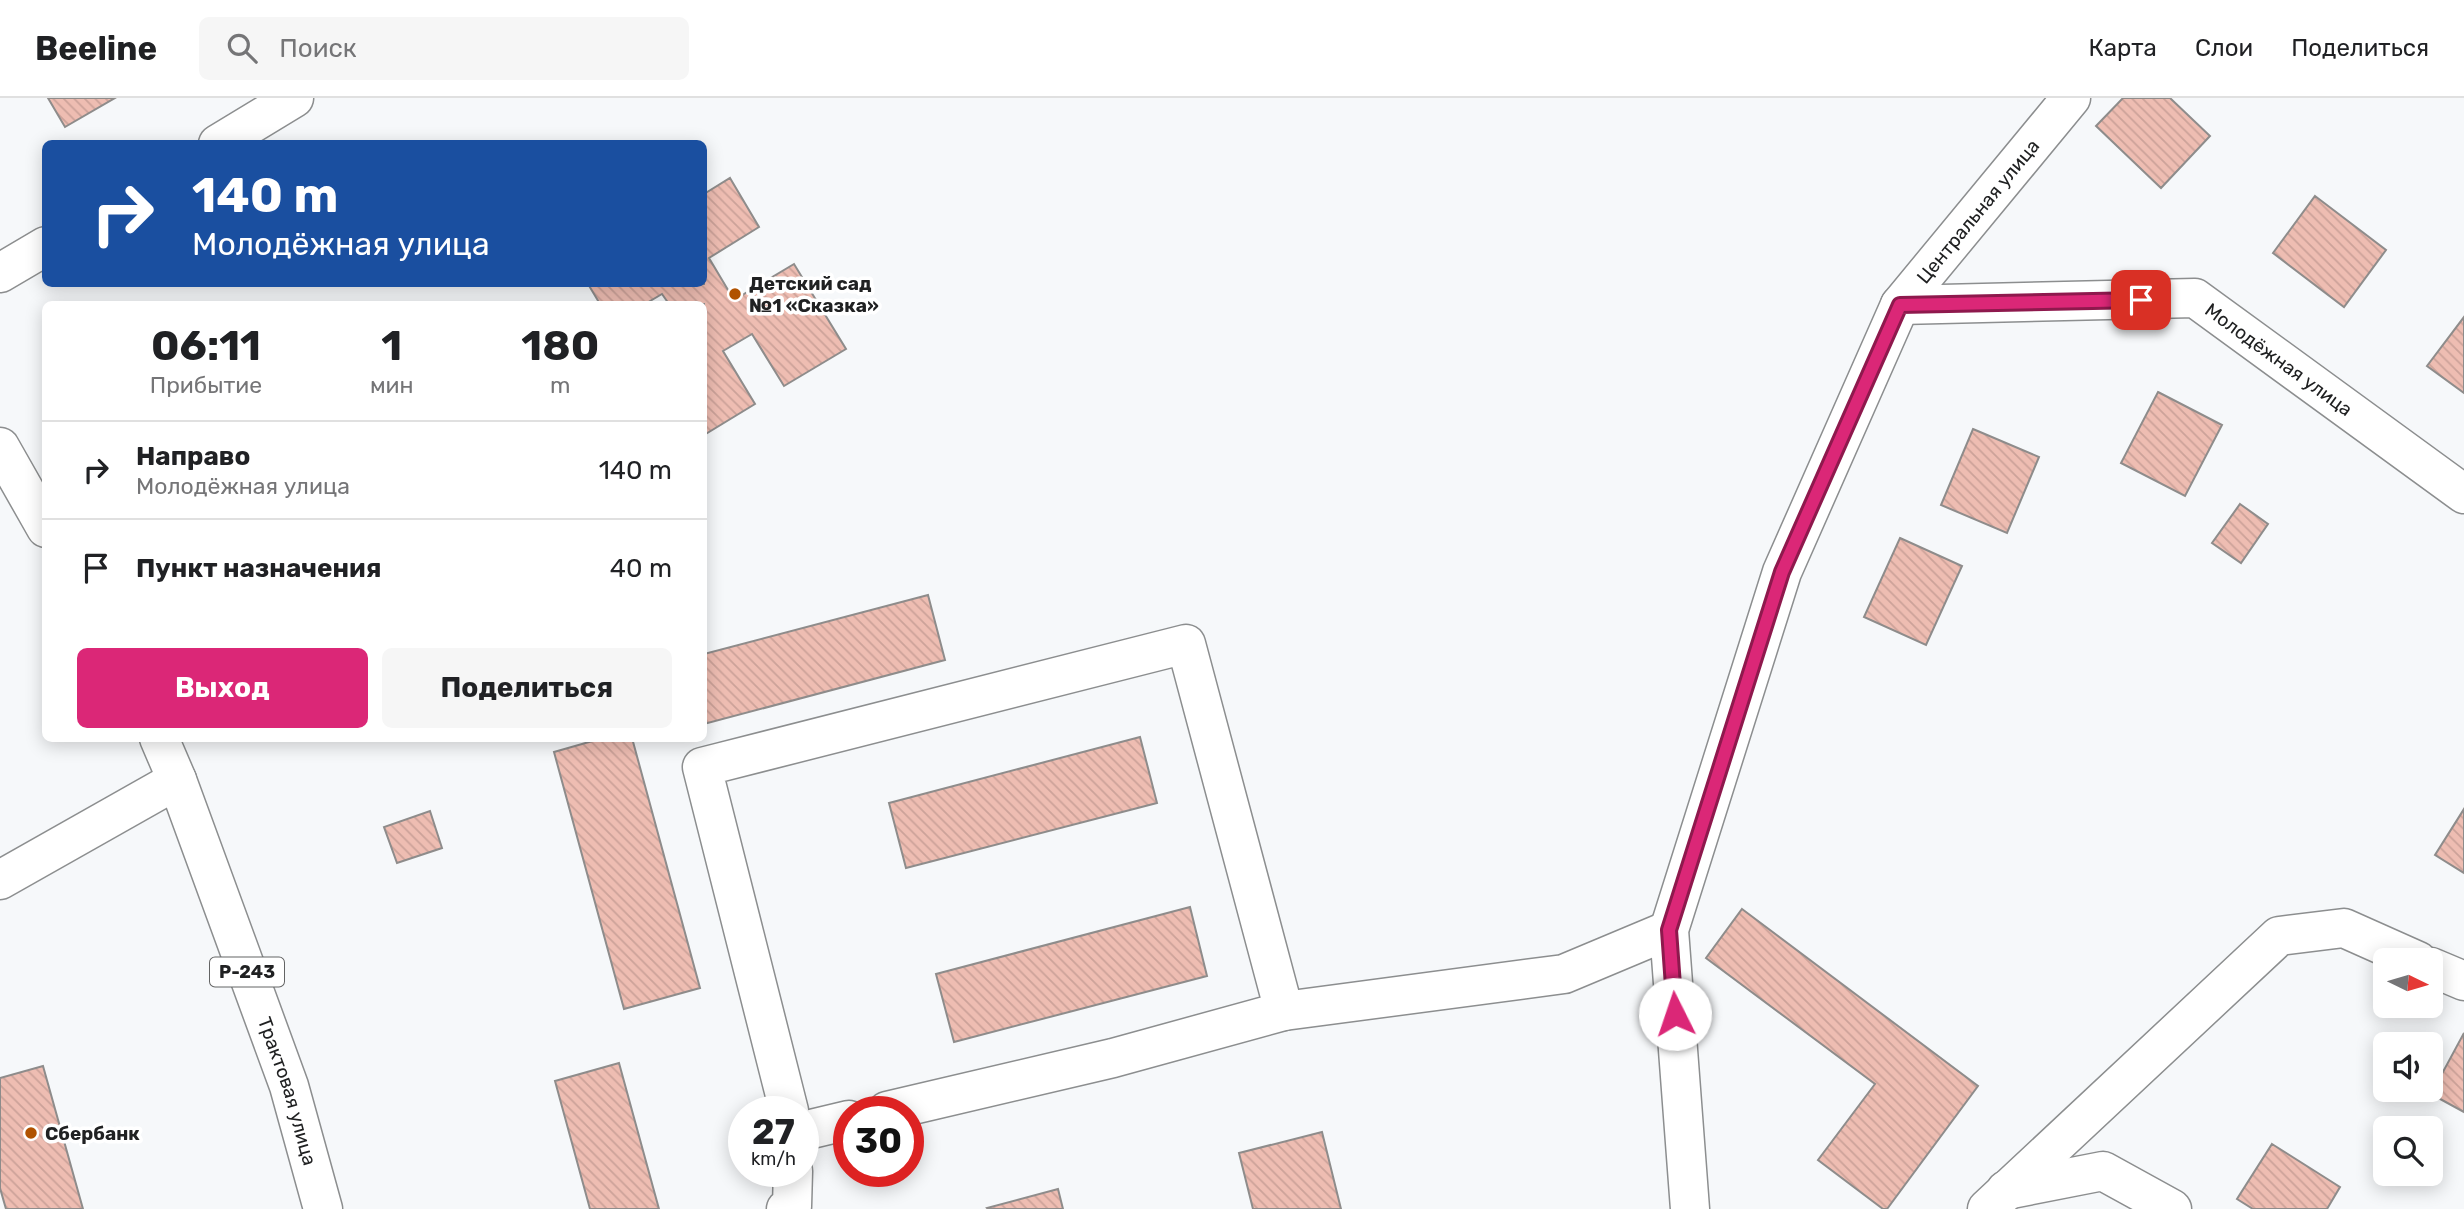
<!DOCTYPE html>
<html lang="ru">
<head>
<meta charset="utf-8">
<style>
	body { margin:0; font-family:Rubik,sans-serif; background:#f6f6f6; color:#202124; height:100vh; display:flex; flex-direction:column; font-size:26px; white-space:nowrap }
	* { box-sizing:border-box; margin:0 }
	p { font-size:23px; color:#757577 }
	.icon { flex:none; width:38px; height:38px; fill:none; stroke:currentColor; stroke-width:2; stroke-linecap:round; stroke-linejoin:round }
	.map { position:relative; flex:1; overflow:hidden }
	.side { position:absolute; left:42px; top:203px; width:665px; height:441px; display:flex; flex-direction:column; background:#fff; border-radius:10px; box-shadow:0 4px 18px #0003 }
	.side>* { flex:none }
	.hud { position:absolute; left:42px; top:42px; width:665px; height:147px; border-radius:10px; box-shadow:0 4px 18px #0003; background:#1a4fa0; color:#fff; overflow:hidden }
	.needle { width:46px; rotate:95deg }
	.tools { position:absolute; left:2373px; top:850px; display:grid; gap:14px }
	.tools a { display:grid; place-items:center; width:70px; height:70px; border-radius:10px; background:#fff; box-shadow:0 4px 18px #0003; font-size:35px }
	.speed { position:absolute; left:728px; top:998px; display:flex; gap:14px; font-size:35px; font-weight:700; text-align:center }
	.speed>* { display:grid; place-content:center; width:91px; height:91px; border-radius:50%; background:#fff; box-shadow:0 4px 18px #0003; line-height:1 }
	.speed small { font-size:18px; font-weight:400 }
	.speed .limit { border:10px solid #d22; background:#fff; color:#111 }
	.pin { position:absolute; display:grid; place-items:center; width:60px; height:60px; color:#fff; margin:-30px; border-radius:14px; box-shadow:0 4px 10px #0006 }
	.me { position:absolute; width:77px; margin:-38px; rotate:356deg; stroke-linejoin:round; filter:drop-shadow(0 0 5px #0008) }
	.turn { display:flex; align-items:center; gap:24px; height:147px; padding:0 35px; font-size:32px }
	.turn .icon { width:91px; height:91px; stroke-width:2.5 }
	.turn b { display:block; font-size:49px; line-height:60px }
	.eta { display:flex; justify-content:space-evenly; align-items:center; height:119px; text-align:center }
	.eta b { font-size:42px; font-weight:700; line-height:49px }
	.cta { display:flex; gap:14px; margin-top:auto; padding:14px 35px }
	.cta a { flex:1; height:80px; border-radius:10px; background:#db2777; color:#fff; font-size:28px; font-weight:700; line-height:80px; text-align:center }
	.cta a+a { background:#f6f6f6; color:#202124 }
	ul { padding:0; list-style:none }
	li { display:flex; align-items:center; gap:21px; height:98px; padding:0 35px; border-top:2px solid #e0e0e0 }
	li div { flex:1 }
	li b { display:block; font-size:26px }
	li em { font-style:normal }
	header { display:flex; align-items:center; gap:42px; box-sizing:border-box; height:98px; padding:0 35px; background:#fff; border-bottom:2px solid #e0e0e0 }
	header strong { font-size:33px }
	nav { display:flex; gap:38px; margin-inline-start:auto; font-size:24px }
	.search { width:490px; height:63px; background:#f6f6f6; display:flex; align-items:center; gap:18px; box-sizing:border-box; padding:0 24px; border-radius:10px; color:#757577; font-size:26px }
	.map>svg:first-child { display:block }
</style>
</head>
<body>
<header>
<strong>Beeline</strong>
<div class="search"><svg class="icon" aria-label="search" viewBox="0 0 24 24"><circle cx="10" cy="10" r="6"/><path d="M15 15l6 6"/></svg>Поиск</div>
<nav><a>Карта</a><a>Слои</a><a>Поделиться</a></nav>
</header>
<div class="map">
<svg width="2464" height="1111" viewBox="0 0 2464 1111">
	<defs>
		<pattern id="building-back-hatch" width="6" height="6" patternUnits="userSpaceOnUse" patternTransform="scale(1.75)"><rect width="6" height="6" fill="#eebdb2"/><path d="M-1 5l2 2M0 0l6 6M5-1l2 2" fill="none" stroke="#cca299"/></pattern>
	</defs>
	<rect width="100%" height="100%" fill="#f6f8fa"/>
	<!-- building -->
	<path fill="url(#building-back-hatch)" stroke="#8e8c8b" stroke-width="2" d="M 48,0 L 115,0 L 65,29 Z
		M 2123,0 L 2170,0 L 2210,38 L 2161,90 L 2096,28 Z
		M 730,80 L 759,129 L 709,160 L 734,202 L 794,166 L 846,251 L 784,288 L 752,236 L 723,253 L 755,306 L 704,337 L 704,206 L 669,206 L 662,196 L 645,206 L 600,206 L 588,186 L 704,186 L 704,96 Z
		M 2315,98 L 2386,152 L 2344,209 L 2273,155 Z
		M 2464,219 L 2464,295 L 2427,268 Z
		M 2158,294 L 2222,327 L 2185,398 L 2121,365 Z
		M 1973,331 L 2039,359 L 2007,435 L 1941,407 Z
		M 2240,406 L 2268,426 L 2241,465 L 2212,445 Z
		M 1900,440 L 1962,468 L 1926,547 L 1864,519 Z
		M 928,497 L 945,562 L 704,626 L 704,556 Z
		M 1140,639 L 1157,705 L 906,770 L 889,705 Z
		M 603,640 L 632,640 L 700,890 L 624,911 L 554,654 Z
		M 2464,711 L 2464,775 L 2435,757 Z
		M 430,713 L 442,750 L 397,765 L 384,729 Z
		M 1190,809 L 1207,878 L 954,944 L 936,876 Z
		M 1742,811 L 1978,988 L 1887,1111 L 1883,1111 L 1818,1062 L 1875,986 L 1706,860 Z
		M 2464,935 L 2464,1014 L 2431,996 Z
		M 619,965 L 659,1111 L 590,1111 L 555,983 Z
		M 43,968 L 83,1111 L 6,1111 L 0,1090 L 0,980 Z
		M 1322,1034 L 1341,1111 L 1253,1111 L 1239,1055 Z
		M 2272,1046 L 2340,1089 L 2327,1111 L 2253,1111 L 2237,1101 Z
		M 1058,1091 L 1063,1111 L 988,1111 L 987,1110 Z"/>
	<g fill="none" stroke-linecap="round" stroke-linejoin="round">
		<!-- minor casing -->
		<g stroke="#8c8e8f" stroke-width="41">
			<g id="minor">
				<path d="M 218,46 L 294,0"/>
				<path d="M 0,175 L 46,148"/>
				<path id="s1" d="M 1900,207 L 2195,200 L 2464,396"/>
				<path d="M 0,782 L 177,682"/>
				<path d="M 2431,869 L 2464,883"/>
				<path d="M 1284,913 L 1564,876 L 1669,832"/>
				<path d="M 789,1013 L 702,669 L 1186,546 L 1284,913 L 1113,960 L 887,1013"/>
				<path d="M 803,1033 L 849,1022"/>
				<path d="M 2006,1092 L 2103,1073 L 2172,1111"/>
				<path d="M 786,1111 L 792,1108 L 793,1073"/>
				<path id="s2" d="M 1690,1111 L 1669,832 L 1782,474 L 1900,207 L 2071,0"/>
				<path d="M 1987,1111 L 2279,838 L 2344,830 L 2418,863"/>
			</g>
		</g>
		<!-- highway casing -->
		<g stroke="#8c8e8f" stroke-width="41">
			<g id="highway">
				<path d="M 0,349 L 46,430"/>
				<path id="s3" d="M 159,640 L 177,682 L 289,988 L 323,1111"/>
			</g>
		</g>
		<!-- minor -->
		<use href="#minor" stroke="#fff" stroke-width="38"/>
		<!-- highway -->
		<use href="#highway" stroke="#fff" stroke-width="38"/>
	</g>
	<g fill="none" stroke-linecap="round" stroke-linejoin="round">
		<!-- route casing -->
		<g stroke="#8e194d" stroke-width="18">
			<path id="route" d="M 1675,916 L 1669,832 L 1782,474 L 1900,207 L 2141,202"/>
		</g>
		<!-- route -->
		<use href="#route" stroke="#db2777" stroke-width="12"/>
	</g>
	<!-- markers -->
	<g fill="#b05200" stroke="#fff" stroke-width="2.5">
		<circle cx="735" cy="196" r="7"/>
		<circle cx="31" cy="1035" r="7"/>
	</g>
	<g text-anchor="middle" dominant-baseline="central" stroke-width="7" stroke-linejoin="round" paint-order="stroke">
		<!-- shield labels -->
		<rect fill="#fff" stroke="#636464" stroke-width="2" x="210" y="859.5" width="74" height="29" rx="5"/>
		<g font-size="18" font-weight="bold" fill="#202122">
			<text x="247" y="874">Р-243</text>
		</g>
		<!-- street labels -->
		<g font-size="19" fill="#202122" stroke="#fff">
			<text stroke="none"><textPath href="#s2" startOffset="1069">Центральная улица</textPath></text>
			<text stroke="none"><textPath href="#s1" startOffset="399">Молодёжная улица</textPath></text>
			<text stroke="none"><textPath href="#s3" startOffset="376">Трактовая улица</textPath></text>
		</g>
		<!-- poi labels -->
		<g font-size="19" font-weight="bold" fill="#202122" stroke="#fff" text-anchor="start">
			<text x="749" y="185">Детский сад<tspan x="749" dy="22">№1 «Сказка»</tspan></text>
			<text x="45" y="1035">Сбербанк</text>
		</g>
	</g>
</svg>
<div class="tools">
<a><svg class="needle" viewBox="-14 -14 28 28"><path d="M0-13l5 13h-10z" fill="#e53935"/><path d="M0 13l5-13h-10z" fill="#757577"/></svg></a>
<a><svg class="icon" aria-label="sound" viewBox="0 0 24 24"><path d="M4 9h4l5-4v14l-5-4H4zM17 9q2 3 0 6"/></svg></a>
<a><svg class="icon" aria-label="search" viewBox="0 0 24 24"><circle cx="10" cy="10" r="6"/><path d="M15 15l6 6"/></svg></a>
</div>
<div class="speed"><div>27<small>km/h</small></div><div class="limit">30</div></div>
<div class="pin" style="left:2141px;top:202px;background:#d93025"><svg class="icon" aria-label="arrive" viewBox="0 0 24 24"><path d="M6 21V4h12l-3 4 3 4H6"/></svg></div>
<svg class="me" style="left:1675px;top:916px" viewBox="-20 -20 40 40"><circle r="19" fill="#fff"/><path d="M0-13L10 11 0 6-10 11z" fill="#db2777"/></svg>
<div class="hud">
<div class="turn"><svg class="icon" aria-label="right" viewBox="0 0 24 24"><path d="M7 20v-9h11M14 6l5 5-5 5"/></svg><div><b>140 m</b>Молодёжная улица</div></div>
</div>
<section class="side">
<div class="eta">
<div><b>06:11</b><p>Прибытие</p></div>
<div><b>1</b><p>мин</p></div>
<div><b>180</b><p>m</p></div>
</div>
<ul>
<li><svg class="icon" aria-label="right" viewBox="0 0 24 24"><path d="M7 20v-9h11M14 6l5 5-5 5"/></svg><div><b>Направо</b><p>Молодёжная улица</p></div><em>140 m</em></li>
<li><svg class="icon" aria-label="arrive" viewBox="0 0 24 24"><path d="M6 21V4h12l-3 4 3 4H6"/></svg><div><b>Пункт назначения</b></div><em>40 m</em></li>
</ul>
<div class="cta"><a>Выход</a><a>Поделиться</a></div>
</section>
</div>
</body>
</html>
